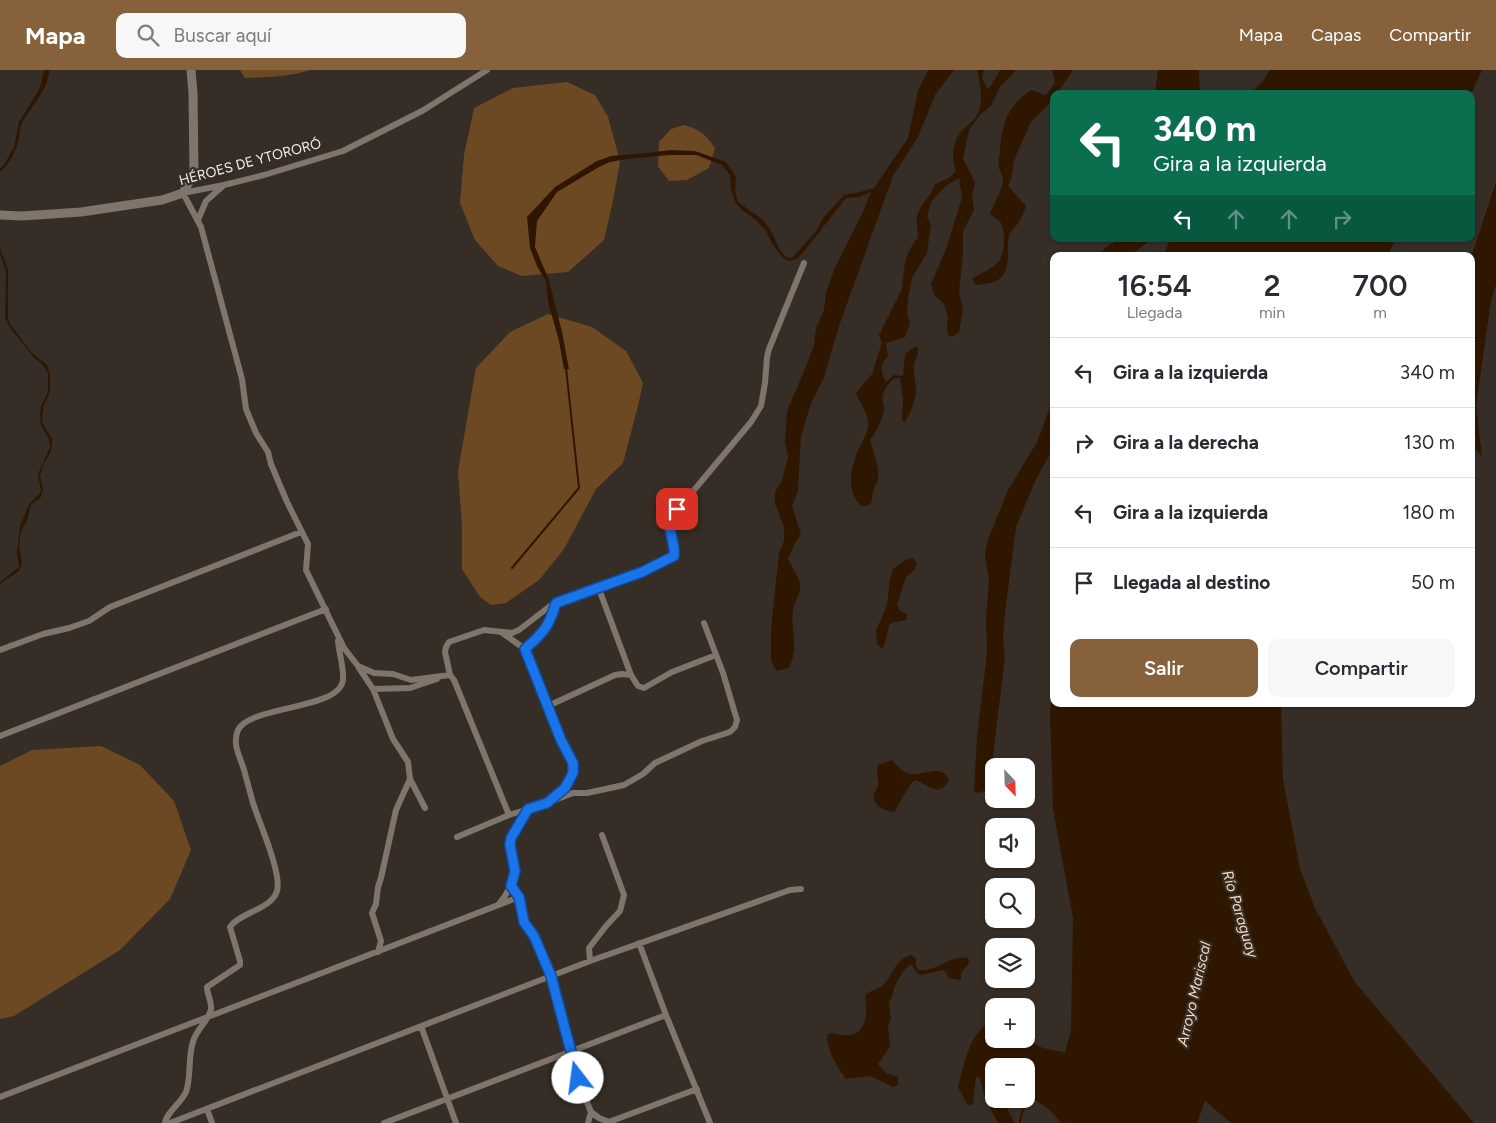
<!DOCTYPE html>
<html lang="es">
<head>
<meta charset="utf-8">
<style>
	body { margin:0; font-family:Figtree,sans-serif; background:#f7f7f7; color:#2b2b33; height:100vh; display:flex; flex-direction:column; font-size:19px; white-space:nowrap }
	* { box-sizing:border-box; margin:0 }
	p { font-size:16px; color:#7c7c81 }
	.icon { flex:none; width:28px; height:28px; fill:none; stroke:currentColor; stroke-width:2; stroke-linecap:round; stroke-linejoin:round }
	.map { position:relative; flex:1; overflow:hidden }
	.sheet { position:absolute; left:1050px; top:182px; width:425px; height:455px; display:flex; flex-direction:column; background:#fff; border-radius:10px; box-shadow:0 1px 4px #0004 }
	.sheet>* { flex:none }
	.top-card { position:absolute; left:1050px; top:20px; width:425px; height:152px; border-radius:10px; box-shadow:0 1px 4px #0004; background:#0b6e4f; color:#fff; overflow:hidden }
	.needle { width:32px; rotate:157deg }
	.tools { position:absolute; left:985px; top:688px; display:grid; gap:10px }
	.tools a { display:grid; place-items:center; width:50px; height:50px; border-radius:10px; background:#fff; box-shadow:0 1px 4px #0004; font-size:25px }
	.pin { position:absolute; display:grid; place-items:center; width:42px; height:42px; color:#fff; margin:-21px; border-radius:10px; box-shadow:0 2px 8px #0006 }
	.me { position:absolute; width:55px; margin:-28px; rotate:345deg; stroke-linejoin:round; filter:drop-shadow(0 0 4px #0008) }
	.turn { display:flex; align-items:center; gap:18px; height:105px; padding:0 20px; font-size:22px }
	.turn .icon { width:65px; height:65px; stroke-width:2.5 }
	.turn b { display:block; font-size:35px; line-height:42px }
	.lanes { display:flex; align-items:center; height:48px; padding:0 20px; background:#0003; justify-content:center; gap:25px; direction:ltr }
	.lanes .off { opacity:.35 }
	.eta { display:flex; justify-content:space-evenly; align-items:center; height:85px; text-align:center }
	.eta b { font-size:30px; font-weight:600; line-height:35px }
	.action { display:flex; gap:10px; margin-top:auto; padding:10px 20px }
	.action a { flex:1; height:58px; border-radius:10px; background:#86613c; color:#fff; font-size:20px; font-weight:600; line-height:58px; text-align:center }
	.action a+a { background:#f7f7f7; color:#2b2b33 }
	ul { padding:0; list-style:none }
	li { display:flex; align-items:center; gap:15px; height:70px; padding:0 20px; border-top:1px solid #e1e1e2 }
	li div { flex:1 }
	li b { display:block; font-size:19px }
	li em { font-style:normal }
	header { display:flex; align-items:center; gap:30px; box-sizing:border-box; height:70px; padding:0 25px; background:#86613c; color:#fff }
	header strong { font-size:24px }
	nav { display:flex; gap:28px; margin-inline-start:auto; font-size:18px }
	.search { width:350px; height:45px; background:#f7f7f7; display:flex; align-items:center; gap:12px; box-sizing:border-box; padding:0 18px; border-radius:10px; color:#7c7c81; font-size:19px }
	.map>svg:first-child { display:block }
</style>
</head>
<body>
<header>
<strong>Mapa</strong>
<div class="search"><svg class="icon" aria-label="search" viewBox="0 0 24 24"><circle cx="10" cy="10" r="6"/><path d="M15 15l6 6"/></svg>Buscar aquí</div>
<nav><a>Mapa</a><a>Capas</a><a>Compartir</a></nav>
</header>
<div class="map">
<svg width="1496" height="1053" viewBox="0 0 1496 1053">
	<rect width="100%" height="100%" fill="#362e26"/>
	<!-- green -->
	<path fill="#6d4923" d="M 240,0 L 310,0 C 289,7 267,7 245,8 Z
		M 567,12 L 595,25 L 608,47 L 620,91 L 613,131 L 604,170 L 568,202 L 522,206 L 498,196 L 475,170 L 460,133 L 464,85 L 474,38 L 513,18 Z
		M 684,55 C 701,60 705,64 715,78 L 709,98 L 687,110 L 669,111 L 658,96 L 659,72 L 671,59 Z
		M 548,244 L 592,257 L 626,281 L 643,313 L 638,336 L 623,393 L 596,419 L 564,479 L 539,510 L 506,533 L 491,535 L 480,527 L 462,499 L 462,456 L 458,401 L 476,298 L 510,262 Z
		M 101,676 L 140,695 L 174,731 L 191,780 L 170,829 L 120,880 L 14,946 L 0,949 L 0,696 L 32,680 Z"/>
	<!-- water -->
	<path fill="#2f1600" d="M 44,0 L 49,0 C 49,20 31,36 22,53 C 20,57 20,63 19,68 C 16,82 10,93 0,102 L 0,99 L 4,95 L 14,77 L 19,52 L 40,18 Z
		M 928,0 L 954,0 L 935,25 L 918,67 L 893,106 L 839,256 L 824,307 L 813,329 L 808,343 L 801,366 L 798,421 L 792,436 L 801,464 L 795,473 L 788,489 C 791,495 799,507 800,514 C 802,522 794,532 793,540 C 790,562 800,575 789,598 L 777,601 L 771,591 L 771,559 L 779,483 L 784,471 L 784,457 L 775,434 L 775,422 L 782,410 L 788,387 L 785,372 L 787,341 L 800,311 L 814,275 L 816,258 L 824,240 L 826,222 L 834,200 L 862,144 L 871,122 L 860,127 L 846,128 L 806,179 L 797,189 L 789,191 L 783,188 L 773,175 L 766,161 L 756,150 L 742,140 L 735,132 L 731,119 L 730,105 L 722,95 L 696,85 L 669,85 L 627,89 L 610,92 L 599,97 L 557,122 L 537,151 L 535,177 L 549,210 L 562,262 L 569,299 L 564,299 L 559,271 L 548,232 L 546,211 L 537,196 L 530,178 L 527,147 L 555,117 L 597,91 L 611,86 L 648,83 L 670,80 L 695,81 L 726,92 L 736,107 L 735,120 L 738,132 L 762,149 L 771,161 L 780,180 L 786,187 L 792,188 L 816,161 L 823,148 L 844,125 L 860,122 L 874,118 L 908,68 L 918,21 Z
		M 977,0 L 984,0 L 982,7 L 987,19 L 991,16 L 1000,0 L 1016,0 L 1000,17 L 991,36 L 980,45 L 969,60 L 963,89 L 975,112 L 972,126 L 974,140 L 963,161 L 963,184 L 959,222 L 963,239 L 959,262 L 952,267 L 948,265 L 947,257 L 948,248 L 944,234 L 934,225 L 931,214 L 946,179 L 957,144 L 962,128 L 959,108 L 946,116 L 931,132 L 927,147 L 931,155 L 927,183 L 912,208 L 908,229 L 907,243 L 910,253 L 905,267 L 886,273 L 888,286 C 880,294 880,301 886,312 L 894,305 L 903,306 L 905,284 L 916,276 L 918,278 C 919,284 914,290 914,296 C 913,304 916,312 916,320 C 916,328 910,347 904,352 L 902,350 L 903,329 L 900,308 L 894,308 C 890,313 884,318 883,325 C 881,331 886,338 883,345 C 880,354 876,362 870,370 C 873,382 880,398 878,410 C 877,414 874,417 873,421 C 871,431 874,437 861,436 C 844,419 852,393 861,374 C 864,368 868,362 868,355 C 869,342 860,335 856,323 L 872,304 L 882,273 L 879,265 L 902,219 L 905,191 L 910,179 L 918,167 C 918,160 915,150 918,143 C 921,133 932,126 934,115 L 949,108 L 956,101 C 950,84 953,67 968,55 C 972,51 976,48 978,43 C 984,29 980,14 977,0 Z
		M 1052,0 L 1073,0 L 1057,24 L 1054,24 L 1054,29 L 1031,52 L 1014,90 L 1012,106 L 1008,116 L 1026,136 C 1024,142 1021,148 1018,153 C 1016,157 1012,159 1010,163 C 1008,168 1008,176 1008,182 C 1008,208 1000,213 976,215 L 972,208 C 980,204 993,198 999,191 C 1005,183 1006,159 1000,152 C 997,149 993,146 990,144 C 994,133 1001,123 1003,112 C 1004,106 1000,103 999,98 C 998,93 999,87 1000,82 C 1001,56 1008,33 1032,20 L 1046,25 L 1055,13 Z
		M 1158,0 L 1199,0 L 1200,24 L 1155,24 Z
		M 1270,0 L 1482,0 L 1471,24 L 1250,24 L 1263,11 Z
		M 1496,112 L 1496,215 L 1491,230 L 1476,336 L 1482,386 L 1471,375 L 1471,187 Z
		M 1120,169 L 1152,169 C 1145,176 1136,178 1132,186 L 1099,186 L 1106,177 Z
		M 1170,169 L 1395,169 L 1388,186 L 1164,186 Z
		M 0,178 L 8,199 L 8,248 L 10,254 L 32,283 L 47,295 L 50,304 L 50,322 L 43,337 L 42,352 L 52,369 L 52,374 L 51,382 L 44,393 L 40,406 L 43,419 L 41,427 L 31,435 L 27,451 L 21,461 L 19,477 L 22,493 L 19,501 L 0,514 L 0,512 L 19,497 L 17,482 L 20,456 L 29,434 L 41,422 L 38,404 L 50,377 L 49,369 L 41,355 L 40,345 L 41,336 L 48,322 L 48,303 L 42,294 L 34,288 L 9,256 L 5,248 L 6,201 L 0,184 Z
		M 1054,334 L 1054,377 L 1037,407 L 1016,457 L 1005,543 L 1003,569 L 1005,587 L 993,686 L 986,720 L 978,723 L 974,721 L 977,667 L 987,583 L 986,548 L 989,511 L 985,485 L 987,472 L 1008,420 L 1037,372 L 1049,340 Z
		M 913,488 L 917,493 L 914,500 L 906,507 L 897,535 L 900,541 L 907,544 L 907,550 L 891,553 C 885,561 889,569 882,579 L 877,574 L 876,561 L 887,535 L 890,508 L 893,499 L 907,489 Z
		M 1054,599 L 1054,634 L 1281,634 L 1283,709 L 1300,799 L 1315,838 L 1354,911 L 1474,1053 L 1231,1053 L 1205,1031 L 1197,1053 L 1061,1053 C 1052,1040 1041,1033 1026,1025 L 1026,996 L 994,996 L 994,1029 L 1002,1029 L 1015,1053 L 998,1053 L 985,1028 L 982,1015 L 979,1007 L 976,1007 L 973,1034 L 968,1036 L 958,1017 C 966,989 968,965 994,948 L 994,969 L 1026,969 L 1026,956 L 1035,974 L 1043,978 L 1065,982 L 1071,961 L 1073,848 L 1053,739 L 1050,645 Z
		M 892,690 C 897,696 903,703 912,704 C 925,706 941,693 949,710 C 940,728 929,716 916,710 L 912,712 L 894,742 C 883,741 874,736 873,724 C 884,711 874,709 878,695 Z
		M 911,885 L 916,888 L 916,896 L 918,900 C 937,903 949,884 968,888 L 969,893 L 961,903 L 961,910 L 948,908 L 947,903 L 943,900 L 921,905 L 916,902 L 911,894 L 903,901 L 894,918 L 893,925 L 889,932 L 891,949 L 888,955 L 890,977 L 878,994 L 886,1003 L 898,1007 L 898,1015 L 893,1017 L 871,1006 L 846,1009 C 837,997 827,981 827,965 L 832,963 C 851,968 863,966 866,944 C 867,937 864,932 866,924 C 872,920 879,919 884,914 C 895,903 893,891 911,885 Z"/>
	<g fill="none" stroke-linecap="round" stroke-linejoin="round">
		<!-- stream -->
		<path stroke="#2f1600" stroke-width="2" d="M 512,498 L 579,418 L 566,298
			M 1020,1053 L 1022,1042 L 1032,1027"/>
		<!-- minor -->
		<path stroke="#7f756d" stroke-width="6" d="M 198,150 L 206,131 L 223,116
			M 599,519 L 631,605 L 638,616 L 644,618 L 672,602 L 716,585
			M 501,562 L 525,579 L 561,670 L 573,693 L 573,703 L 569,711 L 565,718 L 552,729
			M 525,579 C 542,564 549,556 556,533
			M 0,580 L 43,564 L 69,558 L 89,551 L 110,537 L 301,462
			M 359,598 L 373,619 L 410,618 L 437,609
			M 450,605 L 411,610 L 393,604 L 374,603 L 358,596 L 344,578 L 306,500 L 308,474 L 287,432 L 271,394 L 268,382 L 256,363 L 246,339 L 242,309 L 201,157 L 183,123 L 224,115 L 264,105 L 343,81 L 422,41 L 487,0
			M 373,619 L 393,669 L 408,692 L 410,709 L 425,738
			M 548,636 L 615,605 L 622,604 L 631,605
			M 0,666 L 326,539
			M 528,739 L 511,768 L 510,775 L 515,801 L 511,815 L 519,827 L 524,851 L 533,866 L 551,906 L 582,1020 L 591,1042 L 599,1048 L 609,1052
			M 509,745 L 454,610 L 450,605 L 445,582 L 446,577 L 449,572 L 484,560 L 512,563 L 519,560 L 550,536 L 642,502 L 674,486 L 675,481 L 671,469 L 669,450 L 751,352 L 761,336 L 765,313 L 767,287 L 769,279 L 804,193
			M 457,767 L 509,745 L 547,733 L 573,723 L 587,723 L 624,715 L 643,704 L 655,693 L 702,671 L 730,662 L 735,657 L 737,650 L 723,603 L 704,553
			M 498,835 L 505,826 L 511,815
			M 639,873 L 666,945 L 710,1053
			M 378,882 L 381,871 L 372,843 L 376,834 L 378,817 L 381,808 L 396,740 L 410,709
			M 590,891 L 589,878 L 606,856 L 620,841 L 624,825 L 602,765
			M 421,956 L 456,1053
			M 0,1027 L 519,827
			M 207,1039 L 212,1053
			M 165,1053 C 166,1043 181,1033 186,1022 C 192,1005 187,986 194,969 C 198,958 209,950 211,939 C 212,931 207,925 207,917 L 240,895 L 240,891 L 230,857 C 239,843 272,839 277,821 C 282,803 259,752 253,733 C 250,722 247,711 244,700 C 240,686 232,675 238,660 C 250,635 342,640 343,609 C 344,598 339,583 338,571
			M 170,1053 L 590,891 L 790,820 L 801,819
			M 384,1053 L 666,945
			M 588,1053 L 591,1042
			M 606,1053 L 697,1019"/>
		<!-- secondary -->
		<path stroke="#7f756d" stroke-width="9" d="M 0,145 L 22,146 L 81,142 L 162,130 L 183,123 L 194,103 L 193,23 L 191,0"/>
	</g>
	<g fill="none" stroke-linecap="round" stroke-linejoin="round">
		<!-- route casing -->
		<g stroke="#114b97" stroke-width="12">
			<path id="route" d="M 578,1008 L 551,906 L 534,866 L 524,852 L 519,827 L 511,816 L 515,801 L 510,775 L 511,768 L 528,739 L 547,733 L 565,718 L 573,703 L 573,693 L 561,670 L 525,579 C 543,563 549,557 556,533 L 642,502 L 674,486 C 676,478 669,462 669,450 L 677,439"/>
		</g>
		<!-- route -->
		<use href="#route" stroke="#1a73e8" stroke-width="9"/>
	</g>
	<g text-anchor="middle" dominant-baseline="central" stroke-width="4.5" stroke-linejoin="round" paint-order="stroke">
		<!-- street labels -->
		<g font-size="14" fill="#f2ede8" stroke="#362e26">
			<text transform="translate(250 92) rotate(-15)">HÉROES DE YTORORÓ</text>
		</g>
		<!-- water labels -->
		<g font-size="15" font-style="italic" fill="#f8dabe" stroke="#362e26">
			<text transform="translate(1240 844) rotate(73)">Río Paraguay</text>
			<text transform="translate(1194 924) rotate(-77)">Arroyo Mariscal</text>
		</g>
	</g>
</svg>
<div class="tools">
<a><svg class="needle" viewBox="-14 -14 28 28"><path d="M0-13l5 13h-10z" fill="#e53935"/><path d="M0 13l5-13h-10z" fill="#7c7c81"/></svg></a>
<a><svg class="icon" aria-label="sound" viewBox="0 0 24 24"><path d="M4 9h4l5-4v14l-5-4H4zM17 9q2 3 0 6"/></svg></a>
<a><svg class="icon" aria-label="search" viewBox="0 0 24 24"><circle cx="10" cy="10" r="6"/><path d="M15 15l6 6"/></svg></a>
<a><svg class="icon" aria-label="layers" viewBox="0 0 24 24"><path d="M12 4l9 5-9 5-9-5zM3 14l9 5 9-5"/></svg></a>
<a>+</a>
<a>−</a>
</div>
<div class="pin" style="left:677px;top:439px;background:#d93025"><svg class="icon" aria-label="arrive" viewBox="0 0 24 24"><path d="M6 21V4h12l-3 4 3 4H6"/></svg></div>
<svg class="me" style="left:578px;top:1008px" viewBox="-20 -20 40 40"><circle r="19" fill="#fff"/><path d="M0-13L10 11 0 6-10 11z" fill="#1a73e8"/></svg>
<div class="top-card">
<div class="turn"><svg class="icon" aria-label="left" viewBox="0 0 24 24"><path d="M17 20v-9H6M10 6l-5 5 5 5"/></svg><div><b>340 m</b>Gira a la izquierda</div></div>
<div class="lanes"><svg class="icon" aria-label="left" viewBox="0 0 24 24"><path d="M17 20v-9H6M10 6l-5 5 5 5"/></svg><svg class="icon off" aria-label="ahead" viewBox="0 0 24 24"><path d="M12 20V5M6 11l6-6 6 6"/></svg><svg class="icon off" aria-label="ahead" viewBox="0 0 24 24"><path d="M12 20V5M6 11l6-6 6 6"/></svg><svg class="icon off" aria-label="right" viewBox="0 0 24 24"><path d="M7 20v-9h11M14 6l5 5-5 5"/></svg></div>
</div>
<section class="sheet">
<div class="eta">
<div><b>16:54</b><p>Llegada</p></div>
<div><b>2</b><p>min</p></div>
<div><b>700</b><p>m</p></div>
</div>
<ul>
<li><svg class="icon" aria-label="left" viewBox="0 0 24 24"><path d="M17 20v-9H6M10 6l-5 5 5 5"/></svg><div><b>Gira a la izquierda</b></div><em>340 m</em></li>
<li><svg class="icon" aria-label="right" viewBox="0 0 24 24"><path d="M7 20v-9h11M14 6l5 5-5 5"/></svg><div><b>Gira a la derecha</b></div><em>130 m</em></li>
<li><svg class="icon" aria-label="left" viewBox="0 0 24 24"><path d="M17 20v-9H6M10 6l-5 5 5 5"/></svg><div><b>Gira a la izquierda</b></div><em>180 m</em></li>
<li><svg class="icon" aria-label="arrive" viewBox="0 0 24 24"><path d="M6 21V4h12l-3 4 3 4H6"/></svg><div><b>Llegada al destino</b></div><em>50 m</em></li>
</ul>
<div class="action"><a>Salir</a><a>Compartir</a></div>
</section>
</div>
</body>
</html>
